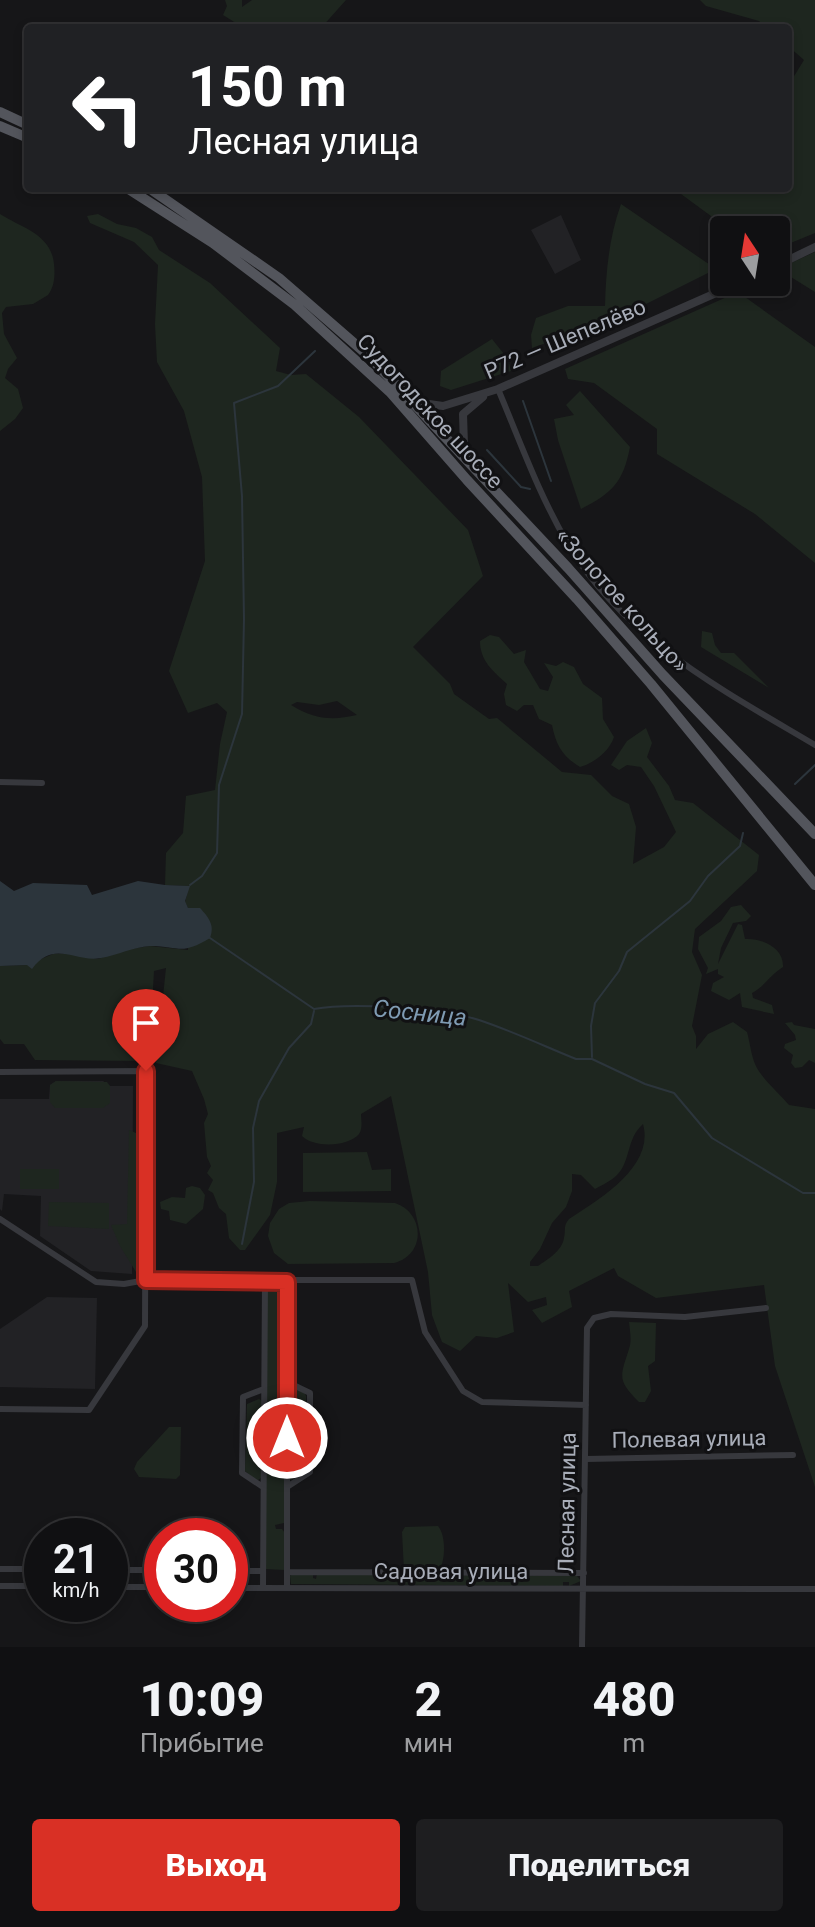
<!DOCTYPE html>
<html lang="ru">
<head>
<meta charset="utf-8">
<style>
	body { margin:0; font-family:Roboto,sans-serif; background:#1e1e20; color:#f1f3f6; height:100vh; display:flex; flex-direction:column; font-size:30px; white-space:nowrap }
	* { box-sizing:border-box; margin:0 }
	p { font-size:26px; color:#9c9d9f }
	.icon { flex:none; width:44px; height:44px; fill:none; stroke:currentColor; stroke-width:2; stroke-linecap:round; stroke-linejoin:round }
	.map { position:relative; height:1647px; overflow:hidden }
	.side { display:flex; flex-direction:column; background:#101012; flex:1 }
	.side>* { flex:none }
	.hud { position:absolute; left:24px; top:24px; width:768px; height:168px; border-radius:8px; box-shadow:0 4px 12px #0003,0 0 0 2px #303032; background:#202124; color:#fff; overflow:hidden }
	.needle { width:52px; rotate:348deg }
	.tools { position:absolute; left:710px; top:216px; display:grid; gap:16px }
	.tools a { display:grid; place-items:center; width:80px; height:80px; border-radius:8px; background:#101012; box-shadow:0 4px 12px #0003,0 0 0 2px #303032; font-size:40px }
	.speed { position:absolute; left:24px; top:1518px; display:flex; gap:16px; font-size:40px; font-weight:700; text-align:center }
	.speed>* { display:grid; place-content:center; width:104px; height:104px; border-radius:50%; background:#101012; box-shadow:0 4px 12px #0003,0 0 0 2px #303032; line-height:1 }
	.speed small { font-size:20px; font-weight:400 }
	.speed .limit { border:12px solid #d22; background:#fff; color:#111 }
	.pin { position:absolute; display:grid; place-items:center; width:68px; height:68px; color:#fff; margin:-82px -34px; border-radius:50% 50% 50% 0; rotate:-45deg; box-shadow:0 0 8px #0007 }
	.pin .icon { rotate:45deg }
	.me { position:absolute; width:88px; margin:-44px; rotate:0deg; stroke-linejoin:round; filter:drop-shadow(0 0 6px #0008) }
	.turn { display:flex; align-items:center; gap:28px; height:168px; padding:0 32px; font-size:36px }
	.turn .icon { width:104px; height:104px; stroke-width:2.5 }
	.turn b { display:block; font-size:56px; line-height:68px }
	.eta { display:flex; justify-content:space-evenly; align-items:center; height:136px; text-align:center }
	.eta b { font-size:48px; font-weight:800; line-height:56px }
	.cta { display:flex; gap:16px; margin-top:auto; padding:16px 32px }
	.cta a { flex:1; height:92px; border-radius:8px; background:#d93025; color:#fff; font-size:32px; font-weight:800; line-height:92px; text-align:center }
	.cta a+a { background:#1e1e20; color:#f1f3f6 }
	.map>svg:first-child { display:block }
</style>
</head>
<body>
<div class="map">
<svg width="815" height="1647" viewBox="0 0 815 1647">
	<rect width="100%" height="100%" fill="#161618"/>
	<!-- built -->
	<path fill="#222225" d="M 561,215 L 581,260 L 555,274 L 531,230 Z
		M 56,1081 L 103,1081 L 110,1086 L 133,1086 L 132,1274 L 91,1271 L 40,1236 L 41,1196 L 4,1194 L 2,1211 L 0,1209 L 0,1099 L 49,1099 L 50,1085 Z
		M 47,1297 L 97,1298 L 95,1389 L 0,1387 L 0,1329 Z"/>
	<!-- green -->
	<path fill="#1e261f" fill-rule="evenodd" d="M 225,0 L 242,0 L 242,7 L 252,0 L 346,0 L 321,28 L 244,28 L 223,15 L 227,6 Z
		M 700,0 L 815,0 L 815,233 L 776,249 L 776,230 L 730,230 L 681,194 L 703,188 L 788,188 L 788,86 L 804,60 L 788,46 L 788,28 L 767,28 L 759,21 L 706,6 Z
		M 621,204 L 716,269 L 626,314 L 532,348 L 531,335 L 536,318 L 568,306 L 605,306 C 606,270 609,238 621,204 Z
		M 0,214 C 22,228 51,234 54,264 C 55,274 55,286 48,295 L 33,304 L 6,307 L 2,313 L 4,334 L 17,358 L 8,369 L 5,378 L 18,389 L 23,408 L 15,419 L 0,431 Z
		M 98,214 L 117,224 L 136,228 L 152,237 L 159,250 L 210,283 L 280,348 L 276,371 L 291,375 L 306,374 L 359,417 L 468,530 L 483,576 L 413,647 L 450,684 L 454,694 L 489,719 L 497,718 L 562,772 L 591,775 L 612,796 L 629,804 L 636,827 L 633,864 L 664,847 L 676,832 L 654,786 L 641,767 L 627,765 L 619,770 L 611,765 L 627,741 L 646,728 L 652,743 L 647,757 L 669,786 L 675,800 L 693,803 L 759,855 L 757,871 L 695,929 L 692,952 L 702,975 L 692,1026 L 696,1036 L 696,1049 L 708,1034 L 733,1022 L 747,1032 C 750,1043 751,1054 755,1064 C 760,1077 780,1094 789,1105 L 815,1109 L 815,1487 L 775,1366 L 764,1285 L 656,1298 L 618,1276 L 614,1268 L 569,1291 L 572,1307 L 542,1323 L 532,1310 L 547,1305 L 546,1297 L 528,1302 L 508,1283 L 514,1332 L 497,1338 L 476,1336 L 460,1351 L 442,1342 L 432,1315 L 428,1272 L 391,1096 L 361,1114 C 361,1120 363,1128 359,1134 C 348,1147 314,1148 302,1136 L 304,1127 L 277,1133 L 277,1182 L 270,1215 L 245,1250 L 240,1250 L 229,1238 L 226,1214 L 219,1208 L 213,1193 L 208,1190 L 213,1180 L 207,1173 L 211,1166 L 207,1157 L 204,1123 L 208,1114 L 204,1099 L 192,1071 L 156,1063 L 166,968 L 154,971 L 152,1007 L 143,1061 L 35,1060 L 24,1044 L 4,1044 L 0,1039 L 0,966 L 27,965 L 53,954 L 70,953 L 98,959 L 123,950 L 150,946 L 188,950 L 188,908 L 185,902 L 189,886 L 165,885 L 166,853 L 183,833 L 186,796 L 215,790 L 220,744 L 227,712 L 217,703 L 188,713 L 169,671 L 205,561 L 202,477 L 184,411 L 157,362 L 155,324 L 158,265 L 134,242 L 90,223 L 87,216 ZM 337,701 L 357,715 C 331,721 314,719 291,705 L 297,702 L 319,705 ZM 643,1124 C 655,1167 598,1200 569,1219 C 563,1226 566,1229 564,1238 C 562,1251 548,1259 538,1266 L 530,1266 L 530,1262 L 540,1249 L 552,1223 L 566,1207 L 572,1191 L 572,1174 L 581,1175 L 595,1189 C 602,1185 611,1181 617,1175 C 631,1161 626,1139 643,1124 Z
		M 815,252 L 815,292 L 778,269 Z
		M 738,292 L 815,347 L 815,563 L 755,514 L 657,454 L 657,429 L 594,383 L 568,379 L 565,369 Z
		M 492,339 L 508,359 L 511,371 L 451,390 L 440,386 L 441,371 Z
		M 580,391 L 630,447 C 623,483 612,493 581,509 L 558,440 L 554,419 L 574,415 L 566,405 Z
		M 702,631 L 712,633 L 715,645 L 721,653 L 734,653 L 769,688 L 701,647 Z
		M 490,635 L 499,637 L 514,654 L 526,650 L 524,662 L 540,689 L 548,691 L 553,677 L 544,663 L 556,666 L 563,662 L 574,667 L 583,684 L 602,698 L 603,719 L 614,737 C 609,752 594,763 580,767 C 562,756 556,745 552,725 L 539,719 L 533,705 L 524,705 L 517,711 L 506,705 L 504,694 L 507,684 C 493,671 480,661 480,641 Z
		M 741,905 L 751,916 L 746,921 L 733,923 L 721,948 L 718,964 L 738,924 L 742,925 L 745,939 C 762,938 784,948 783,967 C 770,975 765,986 752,993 L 753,998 L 772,1005 L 774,1014 L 742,1007 L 740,993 L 729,1000 L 711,991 L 713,983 L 724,977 L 718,974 L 718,969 L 706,974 L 708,968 L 698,949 L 699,937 L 721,921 L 731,907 Z
		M 792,1022 L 794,1025 L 815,1029 L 815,1067 L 815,1063 L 809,1060 L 802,1067 L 795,1068 L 791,1063 L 793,1055 L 784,1048 L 785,1044 L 796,1040 L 795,1035 L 785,1023 Z
		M 56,1081 L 107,1082 L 110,1086 L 110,1103 L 103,1108 L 55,1108 L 50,1102 L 50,1085 Z
		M 129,1130 L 143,1136 L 143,1234 L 142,1238 L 137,1238 L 136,1272 L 120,1246 L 111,1225 L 127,1224 Z
		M 367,1152 L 372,1170 L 391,1169 L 391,1191 L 303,1192 L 303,1153 Z
		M 20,1169 L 59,1169 L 59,1189 L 20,1189 Z
		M 192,1186 L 200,1188 L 205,1195 L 203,1209 L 186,1224 L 170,1220 L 169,1211 L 161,1209 L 160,1202 L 172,1197 L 185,1198 L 186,1188 Z
		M 310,1201 L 395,1203 C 425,1213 426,1255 394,1263 L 288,1264 L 274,1253 L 268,1236 L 270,1223 L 279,1209 L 289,1203 Z
		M 49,1202 L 109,1203 L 109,1229 L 48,1226 Z
		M 270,1285 L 281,1287 L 285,1295 L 284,1523 L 275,1525 L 276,1529 L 282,1529 L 285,1533 L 285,1570 L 266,1569 L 266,1290 Z
		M 629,1322 L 656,1323 L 655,1361 L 648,1366 L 651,1391 L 645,1402 L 639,1402 C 617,1380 620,1377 629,1349 C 632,1341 630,1331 629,1322 Z
		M 291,1388 L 304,1392 L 306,1396 L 306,1466 L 304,1471 L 291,1480 L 288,1479 Z
		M 259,1399 L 262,1401 L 262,1477 L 257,1481 L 245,1471 L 247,1404 Z
		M 169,1427 L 181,1427 L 180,1475 L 176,1479 L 139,1477 L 134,1469 L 137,1462 Z
		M 438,1526 C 446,1535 446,1562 438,1572 L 404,1570 L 402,1532 L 405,1527 Z
		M 294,1573 L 313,1574 L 313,1578 L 316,1579 L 317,1574 L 577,1576 L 581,1581 L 569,1586 L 569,1582 L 563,1582 L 563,1586 L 291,1584 L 290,1576 Z"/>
	<!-- water -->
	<path fill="#2c353c" d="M 0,881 L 14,891 L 33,883 L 87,885 L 92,895 L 138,881 L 165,885 L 190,886 L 185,901 L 188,908 L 200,908 C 209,918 215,925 210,938 C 180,956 181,946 150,946 C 133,947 118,955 101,958 C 75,963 54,939 32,969 L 27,965 L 0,966 Z"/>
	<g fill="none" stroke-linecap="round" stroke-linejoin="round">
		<!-- stream -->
		<path stroke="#2c353c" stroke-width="2" d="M 523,401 L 551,481
			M 487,450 L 521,487 L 530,489
			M 795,784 L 815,765
			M 190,885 L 202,876 L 217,853 L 219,785 L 242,714 L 244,619 L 242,496 L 234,403 L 278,386 L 315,351
			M 210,938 L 314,1009 C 351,1002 443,1008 479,1020 C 512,1031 544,1046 576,1059 L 592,1059 L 645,1084 L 674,1093 L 712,1138 L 803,1193 L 815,1193
			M 592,1057 L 591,1026 L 595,1003 L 619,971 L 627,952 L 690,901 L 708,876 L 740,846 L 743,833
			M 242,1244 L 254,1182 L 253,1128 L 259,1101 L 289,1048 L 311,1024 L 314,1011"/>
		<!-- minor -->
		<path stroke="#37383d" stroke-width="6" d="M 498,389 C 520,441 539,495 568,544 C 624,639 724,691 815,745
			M 0,782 L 42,783
			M 0,1072 L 146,1071 L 145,1326 L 89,1410 L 0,1409
			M 0,1219 L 96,1282 L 124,1284 L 146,1280 L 412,1280 L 425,1332 L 463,1391 L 482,1402 L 586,1405
			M 287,1282 L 287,1588
			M 586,1459 L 793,1455
			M 263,1487 L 242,1473 L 243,1397 L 264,1389
			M 287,1487 L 310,1472 L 310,1393 L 287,1382
			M 0,1569 L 42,1569
			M 110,1570 L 162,1570
			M 230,1571 L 263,1571
			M 287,1572 L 584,1573
			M 0,1586 L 42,1586
			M 110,1587 L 162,1587
			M 230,1588 L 815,1589
			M 263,1588 L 265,1281
			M 582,1647 L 587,1328 L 594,1318 L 611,1314 L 685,1317 L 766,1308"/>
		<!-- tertiary -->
		<path stroke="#37383d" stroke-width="8" d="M 776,266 L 815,247
			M 406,392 L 422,403 L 443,406 L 498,389 L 741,282
			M 469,461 L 464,445 L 463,414 L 483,397"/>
		<!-- primary -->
		<path stroke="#53555c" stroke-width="10" d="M 0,112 L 28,125
			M 0,126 L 28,138
			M 127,188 L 213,243 L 295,305 L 390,392 L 467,480 L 577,599 L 651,684 L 815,885
			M 149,188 L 279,278 L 370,357 L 568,568 L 663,675 L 815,834"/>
	</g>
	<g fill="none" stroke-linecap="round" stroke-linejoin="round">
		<!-- route casing -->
		<g stroke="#8d1f18" stroke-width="20">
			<path id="route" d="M 146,1071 L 146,1280 L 287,1282 L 287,1438"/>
		</g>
		<!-- route -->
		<use href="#route" stroke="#d93025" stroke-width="14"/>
	</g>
	<g text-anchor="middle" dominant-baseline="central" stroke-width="6" stroke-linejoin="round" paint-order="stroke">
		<!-- street labels -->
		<g font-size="22" fill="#a8adb8" stroke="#111113">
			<text transform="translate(565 339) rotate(-23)">Р72 — Шепелёво</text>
			<text transform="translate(430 411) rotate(47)">Судогодское шоссе</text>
			<text transform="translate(622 600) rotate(48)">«Золотое кольцо»</text>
			<text transform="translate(689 1439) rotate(-1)">Полевая улица</text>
			<text transform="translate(567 1503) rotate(-89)">Лесная улица</text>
			<text x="451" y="1571">Садовая улица</text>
		</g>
		<!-- water labels -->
		<g font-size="24" font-style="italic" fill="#7f9bb3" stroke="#111113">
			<text transform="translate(420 1013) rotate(6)">Сосница</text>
		</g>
	</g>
</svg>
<div class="tools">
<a><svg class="needle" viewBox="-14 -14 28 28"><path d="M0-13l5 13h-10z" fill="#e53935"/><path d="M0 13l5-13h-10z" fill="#9c9d9f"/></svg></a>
</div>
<div class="speed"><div>21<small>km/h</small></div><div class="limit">30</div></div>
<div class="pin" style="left:146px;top:1071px;background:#d93025"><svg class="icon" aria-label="arrive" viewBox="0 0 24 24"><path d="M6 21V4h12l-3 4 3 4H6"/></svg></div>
<svg class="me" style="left:287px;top:1438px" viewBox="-20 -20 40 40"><circle r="17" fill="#d93025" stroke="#fff" stroke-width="3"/><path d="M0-11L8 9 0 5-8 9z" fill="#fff"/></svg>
<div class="hud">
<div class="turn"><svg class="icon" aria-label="left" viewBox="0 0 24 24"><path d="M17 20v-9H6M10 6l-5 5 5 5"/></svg><div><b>150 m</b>Лесная улица</div></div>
</div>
</div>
<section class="side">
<div class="eta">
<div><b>10:09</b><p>Прибытие</p></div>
<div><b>2</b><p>мин</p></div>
<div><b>480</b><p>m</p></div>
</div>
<div class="cta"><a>Выход</a><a>Поделиться</a></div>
</section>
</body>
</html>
